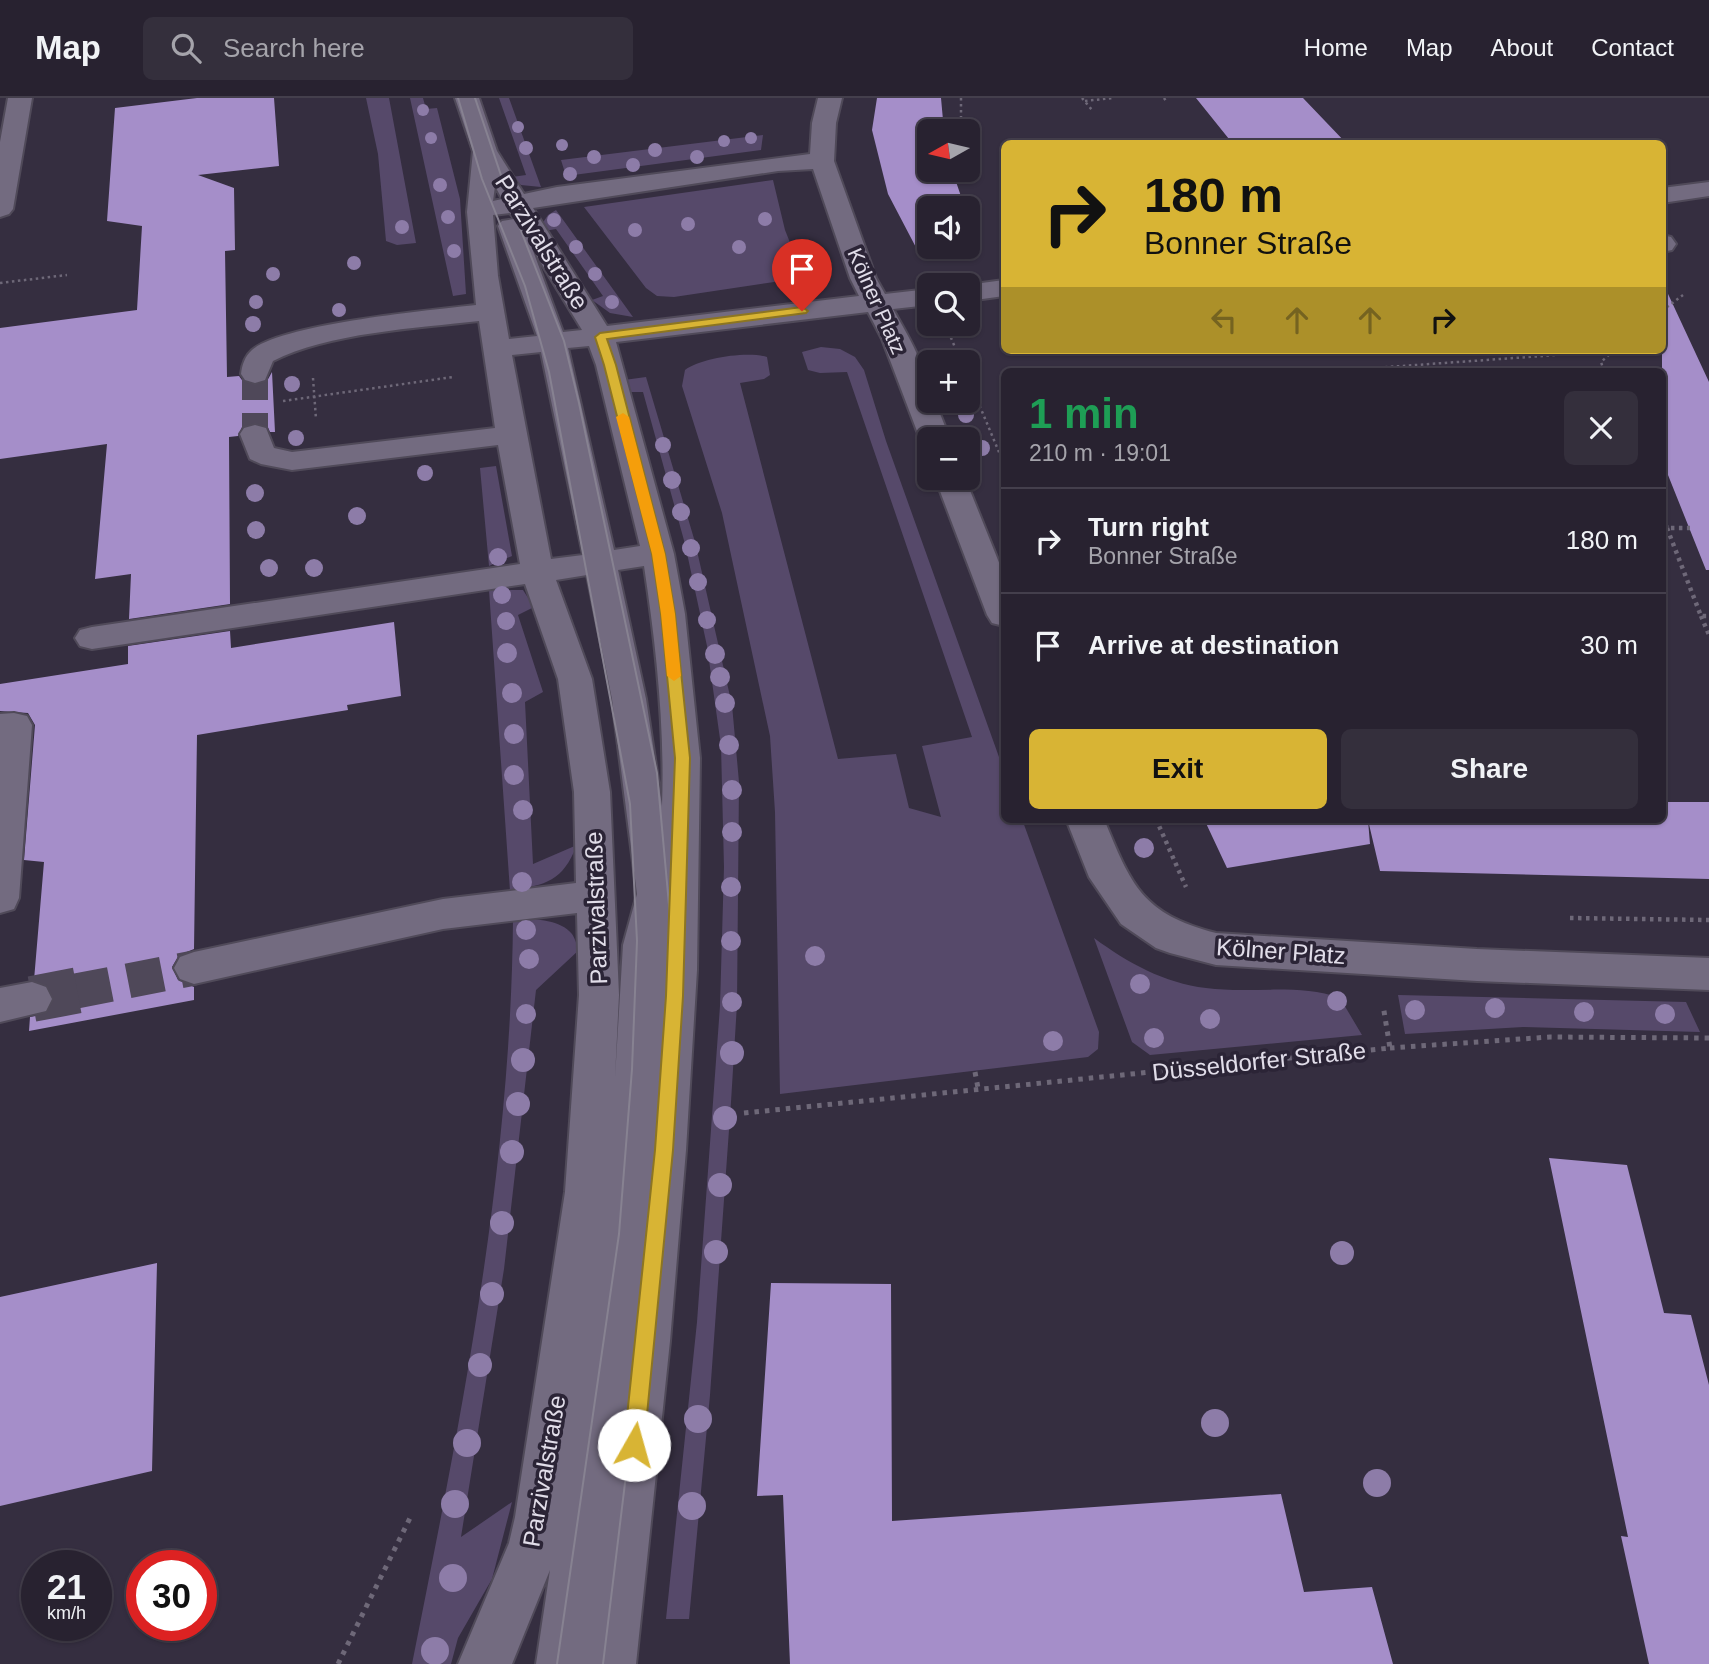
<!DOCTYPE html>
<html lang="en">
<head>
<meta charset="utf-8">
<style>
	body { margin:0; font-family:Helvetica,sans-serif; background:#342f3c; color:#f1f3f6; height:100vh; display:flex; flex-direction:column; font-size:26px; white-space:nowrap }
	* { box-sizing:border-box; margin:0 }
	p { font-size:23px; color:#a5a4ab }
	.icon { flex:none; width:38px; height:38px; fill:none; stroke:currentColor; stroke-width:2; stroke-linecap:round; stroke-linejoin:round }
	.map { position:relative; flex:1; overflow:hidden }
	.drawer { position:absolute; left:1001px; top:270px; width:665px; height:455px; display:flex; flex-direction:column; background:#282230; border-radius:10px; box-shadow:0 2px 5px #0004,0 0 0 2px #443f4c }
	.drawer>* { flex:none }
	.banner { position:absolute; left:1001px; top:42px; width:665px; height:214px; border-radius:10px; box-shadow:0 2px 5px #0004,0 0 0 2px #443f4c; background:#d8b434; color:#111; overflow:hidden }
	.needle { width:46px; rotate:262deg }
	.controls { position:absolute; left:917px; top:21px; display:grid; gap:14px }
	.controls a { display:grid; place-items:center; width:63px; height:63px; border-radius:10px; background:#282230; box-shadow:0 2px 5px #0004,0 0 0 2px #443f4c; font-size:35px }
	.speed { position:absolute; left:21px; top:1452px; display:flex; gap:14px; font-size:35px; font-weight:700; text-align:center }
	.speed>* { display:grid; place-content:center; width:91px; height:91px; border-radius:50%; background:#282230; box-shadow:0 2px 5px #0004,0 0 0 2px #443f4c; line-height:1 }
	.speed small { font-size:18px; font-weight:400 }
	.speed .limit { border:10px solid #d22; background:#fff; color:#111 }
	.pin { position:absolute; display:grid; place-items:center; width:60px; height:60px; color:#fff; margin:-72px -30px; border-radius:50% 50% 50% 0; rotate:-45deg; box-shadow:0 0 7px #0007 }
	.pin .icon { rotate:45deg }
	.me { position:absolute; width:77px; margin:-38px; rotate:7deg; stroke-linejoin:round; filter:drop-shadow(0 0 5px #0008) }
	.turn { display:flex; align-items:center; gap:24px; height:147px; padding:0 28px; font-size:32px }
	.turn .icon { width:91px; height:91px; stroke-width:2.5 }
	.turn b { display:block; font-size:49px; line-height:60px }
	.lanes { display:flex; align-items:center; height:66px; padding:0 28px; background:#0003; justify-content:center; gap:35px; direction:ltr }
	.lanes .off { opacity:.35 }
	.round { display:grid; place-items:center; flex:none; width:74px; height:74px; border-radius:10px; background:#342f3c }
	.head { display:flex; align-items:center; justify-content:space-between; height:119px; padding:0 28px }
	h1 { font-size:42px; font-weight:600; line-height:52px; color:#1e9e55 }
	.primary-button { display:flex; gap:14px; margin-top:auto; padding:14px 28px }
	.primary-button a { flex:1; height:80px; border-radius:10px; background:#d8b434; color:#111; font-size:28px; font-weight:600; line-height:80px; text-align:center }
	.primary-button a+a { background:#342f3c; color:#f1f3f6 }
	ul { padding:0; list-style:none }
	li { display:flex; align-items:center; gap:21px; height:105px; padding:0 28px; border-top:2px solid #443f4c }
	li div { flex:1 }
	li b { display:block; font-size:26px }
	li em { font-style:normal }
	header { display:flex; align-items:center; gap:42px; box-sizing:border-box; height:98px; padding:0 35px; background:#282230; border-bottom:2px solid #443f4c }
	header strong { font-size:33px }
	nav { display:flex; gap:38px; margin-inline-start:auto; font-size:24px }
	.search { width:490px; height:63px; background:#342f3c; display:flex; align-items:center; gap:18px; box-sizing:border-box; padding:0 24px; border-radius:10px; color:#a5a4ab; font-size:26px }
	.map>svg:first-child { display:block }
</style>
</head>
<body>
<header>
<strong>Map</strong>
<div class="search"><svg class="icon" aria-label="search" viewBox="0 0 24 24"><circle cx="10" cy="10" r="6"/><path d="M15 15l6 6"/></svg>Search here</div>
<nav><a>Home</a><a>Map</a><a>About</a><a>Contact</a></nav>
</header>
<div class="map">
<svg width="1709" height="1566" viewBox="0 0 1709 1566">
	<rect width="100%" height="100%" fill="#352e40"/>
	<!-- green -->
	<path fill="#56496a" d="M 366,0 L 389,0 L 416,145 L 397,147 L 386,143 L 378,56 Z
		M 410,0 L 423,0 L 426,11 L 437,10 L 460,101 L 466,196 L 453,198 Z
		M 499,0 L 509,0 L 541,89 L 521,87 L 512,79 L 526,77 Z
		M 763,37 L 761,52 L 566,78 L 561,62 Z
		M 773,82 L 785,132 L 799,167 L 781,183 L 674,199 L 657,198 L 646,190 L 584,109 Z
		M 556,112 L 633,219 L 610,215 L 592,202 L 603,198 L 556,131 L 544,133 L 542,126 L 548,117 Z
		M 821,249 L 840,251 L 855,259 L 864,272 L 886,343 L 1004,673 L 1004,721 L 1022,721 L 1099,934 L 1098,951 L 1088,959 L 780,996 L 775,714 L 770,638 L 722,415 L 682,288 L 685,272 C 701,260 747,253 767,259 L 770,277 L 764,281 L 740,285 L 838,661 L 896,656 L 909,710 L 941,719 L 922,648 L 972,639 L 847,274 L 820,275 L 808,272 L 802,254 Z
		M 646,279 L 695,444 L 732,607 L 739,684 L 737,906 L 731,1004 L 710,1297 L 689,1521 L 666,1521 L 697,1224 L 720,908 L 724,769 L 721,648 L 707,548 L 685,446 L 643,294 L 628,294 L 624,282 Z
		M 496,368 L 512,458 L 489,468 L 480,370 Z
		M 489,492 L 523,492 L 534,509 L 518,517 L 543,594 L 525,604 L 533,766 L 577,747 C 562,784 547,786 510,793 Z
		M 513,821 C 531,821 559,820 572,836 C 575,840 577,848 579,852 L 536,892 L 504,1171 L 461,1439 L 512,1404 L 492,1481 L 458,1540 L 451,1566 L 412,1566 C 461,1320 511,1073 513,821 Z
		M 1094,840 C 1128,865 1164,885 1206,890 C 1251,896 1297,885 1340,900 L 1362,937 L 1150,957 L 1132,944 Z
		M 1398,897 L 1686,904 L 1700,934 L 1523,929 L 1405,936 Z"/>
	<!-- building -->
	<path fill="#a58ec9" d="M 197,0 L 274,0 L 279,68 L 198,77 L 234,90 L 235,152 L 225,153 L 227,279 L 239,278 L 244,285 L 256,288 L 266,285 L 272,274 L 275,334 L 270,334 L 267,327 L 254,324 L 242,329 L 238,338 L 229,339 L 230,506 L 129,521 L 131,476 L 95,481 L 107,346 L 0,361 L 0,230 L 137,212 L 142,128 L 107,123 L 115,10 Z
		M 877,0 L 941,0 L 944,33 L 929,33 L 929,72 L 952,72 L 965,110 L 929,110 L 929,149 L 968,149 L 968,117 L 979,152 L 921,159 L 888,96 L 872,32 Z
		M 1196,0 L 1303,0 L 1347,46 L 1233,46 Z
		M 1662,183 L 1709,284 L 1709,472 L 1706,472 L 1662,362 Z
		M 394,524 L 401,598 L 347,607 L 348,612 L 197,637 L 194,851 L 179,857 L 172,869 L 178,882 L 194,889 L 194,902 L 29,933 L 30,919 L 47,916 L 54,902 L 48,888 L 34,882 L 44,764 L 24,762 L 35,627 L 28,615 L 0,613 L 0,586 L 128,566 L 128,548 L 230,533 L 231,550 Z
		M 1662,704 L 1709,704 L 1709,781 L 1380,773 L 1368,722 L 1370,746 L 1227,770 L 1204,721 L 1662,721 Z
		M 1549,1060 L 1627,1067 L 1664,1215 L 1691,1217 L 1709,1287 L 1709,1566 L 1649,1566 L 1621,1438 L 1628,1439 Z
		M 157,1165 L 152,1373 L 0,1408 L 0,1199 Z
		M 771,1185 L 891,1186 L 892,1423 L 1281,1396 L 1304,1494 L 1372,1489 L 1393,1566 L 790,1566 L 783,1397 L 757,1398 Z"/>
	<g fill="none" stroke-linecap="round" stroke-linejoin="round">
		<!-- minor-tunnel-far2 -->
		<path stroke="#4f4859" stroke-width="26" stroke-dasharray="26 13" stroke-linecap="butt" d="M 255,276 L 255,336"/>
		<!-- minor-tunnel-far1 -->
		<path stroke="#4f4859" stroke-width="35" stroke-dasharray="35 18" stroke-linecap="butt" d="M 76,893 L 194,870"/>
		<!-- minor-tunnel -->
		<path stroke="#4f4859" stroke-width="46" stroke-dasharray="46 24" stroke-linecap="butt" d="M 32,901 L 85,891"/>
		<!-- minor casing -->
		<g stroke="#504a59" stroke-width="4">
			<path id="minor" d="M 8,0 L 32,0 L 13,111 L 9,116 L 0,119 L 0,44 Z
				M 455,0 L 479,0 L 497,53 L 524,96 L 557,89 L 810,56 L 812,25 L 818,0 L 842,0 L 836,25 L 834,63 L 876,180 L 885,196 L 929,191 L 929,207 L 893,211 C 908,238 929,271 929,303 L 935,303 L 950,341 L 929,341 L 929,349 L 924,347 L 920,341 L 882,241 L 868,214 L 616,244 L 674,456 L 685,516 L 700,660 L 697,872 L 686,1052 L 670,1243 L 636,1566 L 536,1566 L 550,1472 L 512,1566 L 458,1566 L 509,1445 L 515,1419 L 565,1094 L 579,897 L 577,815 L 443,831 L 194,886 L 180,881 L 174,870 L 180,859 L 194,854 L 443,801 L 576,785 L 574,694 L 558,581 L 525,486 L 92,551 L 80,548 L 75,540 L 80,532 L 92,529 L 520,466 L 498,347 L 292,372 L 261,366 L 250,361 L 240,336 L 244,330 L 255,327 L 266,330 L 274,350 L 292,354 L 495,330 L 479,223 C 417,230 327,235 273,263 L 265,282 L 255,285 L 245,282 L 241,276 C 242,267 245,258 252,252 C 282,226 431,212 476,207 L 467,114 L 473,53 ZM 813,71 L 850,180 L 859,198 L 607,228 L 533,110 L 778,73 ZM 495,88 L 502,101 L 493,103 ZM 510,115 L 514,121 L 502,123 L 498,128 L 537,238 L 509,241 L 498,178 L 493,117 ZM 532,150 L 582,232 L 563,234 ZM 589,248 L 596,267 L 640,448 L 614,452 L 568,250 ZM 541,254 L 583,457 L 551,461 L 512,257 ZM 644,468 C 656,547 665,628 662,708 L 646,601 L 618,472 ZM 587,477 L 612,601 L 637,796 L 623,847 L 615,980 L 619,897 L 610,694 L 592,581 L 556,482 Z
				M 1709,84 L 1709,98 L 1662,105 L 1662,90 Z
				M 1662,137 L 1671,139 L 1676,146 L 1672,152 L 1662,154 Z
				M 1004,182 L 1004,198 L 968,203 L 967,187 Z
				M 935,380 L 965,380 L 1004,477 L 1004,528 L 992,525 L 987,517 Z
				M 14,615 L 27,618 L 32,627 L 19,800 L 14,811 L 0,815 L 0,616 Z
				M 1066,721 L 1104,721 C 1131,787 1142,816 1216,835 L 1477,851 L 1709,860 L 1709,892 L 1477,883 L 1216,867 L 1170,855 L 1156,850 L 1121,826 L 1089,779 Z
				M 32,884 L 46,889 L 52,901 L 46,913 L 0,924 L 0,890 Z"/>
		</g>
		<!-- path-far2 -->
		<path stroke="#6e6878" stroke-width="2.5" stroke-dasharray="2.5 3.5" stroke-linecap="butt" d="M 961,0 L 961,32
			M 1082,0 L 1092,12
			M 1164,0 L 1166,3
			M 1085,3 L 1113,0
			M 0,185 L 67,177
			M 1662,213 L 1683,197
			M 961,264 L 949,235 L 965,233
			M 1331,273 L 1613,253
			M 1604,273 L 1601,264 L 1613,253
			M 313,280 L 316,321
			M 968,280 L 1004,366
			M 283,303 L 453,279"/>
		<!-- path-far1 -->
		<path stroke="#6e6878" stroke-width="4.5" stroke-dasharray="3.5 4.5" stroke-linecap="butt" d="M 1662,419 L 1667,430 L 1690,430
			M 1667,430 L 1701,518 L 1709,518
			M 1701,518 L 1709,537
			M 1156,721 L 1186,789
			M 1570,820 L 1709,822"/>
		<!-- path -->
		<path stroke="#6e6878" stroke-width="5" stroke-dasharray="4.5 6" stroke-linecap="butt" d="M 1390,950 L 1550,939 L 1709,940
			M 975,974 L 978,990
			M 744,1015 L 1390,950 L 1383,907
			M 338,1566 L 412,1416"/>
		<!-- minor -->
		<use href="#minor" fill="#736b80" fill-rule="evenodd"/>
		<!-- tram -->
		<path stroke="#878291" stroke-width="2" d="M 458,0 L 482,81 L 525,188 L 549,274 L 630,706 L 637,843 L 632,971 L 619,1136 L 557,1566
			M 475,0 L 511,107 L 564,243 L 579,305 L 657,675 L 671,829 L 671,874 L 642,1245 L 603,1566"/>
	</g>
	<!-- trees -->
	<g fill="#8d7ca8">
		<circle cx="423" cy="12" r="6"/>
		<circle cx="518" cy="29" r="6"/>
		<circle cx="431" cy="40" r="6"/>
		<circle cx="751" cy="40" r="6"/>
		<circle cx="724" cy="43" r="6"/>
		<circle cx="562" cy="47" r="6"/>
		<circle cx="526" cy="50" r="7"/>
		<circle cx="655" cy="52" r="7"/>
		<circle cx="594" cy="59" r="7"/>
		<circle cx="697" cy="59" r="7"/>
		<circle cx="633" cy="67" r="7"/>
		<circle cx="570" cy="76" r="7"/>
		<circle cx="440" cy="87" r="7"/>
		<circle cx="448" cy="119" r="7"/>
		<circle cx="765" cy="121" r="7"/>
		<circle cx="554" cy="122" r="7"/>
		<circle cx="688" cy="126" r="7"/>
		<circle cx="402" cy="129" r="7"/>
		<circle cx="635" cy="132" r="7"/>
		<circle cx="576" cy="149" r="7"/>
		<circle cx="739" cy="149" r="7"/>
		<circle cx="454" cy="153" r="7"/>
		<circle cx="354" cy="165" r="7"/>
		<circle cx="779" cy="169" r="7"/>
		<circle cx="273" cy="176" r="7"/>
		<circle cx="595" cy="176" r="7"/>
		<circle cx="256" cy="204" r="7"/>
		<circle cx="612" cy="204" r="7"/>
		<circle cx="339" cy="212" r="7"/>
		<circle cx="253" cy="226" r="8"/>
		<circle cx="292" cy="286" r="8"/>
		<circle cx="966" cy="317" r="8"/>
		<circle cx="296" cy="340" r="8"/>
		<circle cx="663" cy="347" r="8"/>
		<circle cx="982" cy="350" r="8"/>
		<circle cx="425" cy="375" r="8"/>
		<circle cx="672" cy="382" r="9"/>
		<circle cx="255" cy="395" r="9"/>
		<circle cx="681" cy="414" r="9"/>
		<circle cx="357" cy="418" r="9"/>
		<circle cx="256" cy="432" r="9"/>
		<circle cx="691" cy="450" r="9"/>
		<circle cx="498" cy="459" r="9"/>
		<circle cx="269" cy="470" r="9"/>
		<circle cx="314" cy="470" r="9"/>
		<circle cx="698" cy="484" r="9"/>
		<circle cx="502" cy="497" r="9"/>
		<circle cx="707" cy="522" r="9"/>
		<circle cx="506" cy="523" r="9"/>
		<circle cx="507" cy="555" r="10"/>
		<circle cx="715" cy="556" r="10"/>
		<circle cx="720" cy="579" r="10"/>
		<circle cx="512" cy="595" r="10"/>
		<circle cx="725" cy="605" r="10"/>
		<circle cx="514" cy="636" r="10"/>
		<circle cx="729" cy="647" r="10"/>
		<circle cx="514" cy="677" r="10"/>
		<circle cx="732" cy="692" r="10"/>
		<circle cx="523" cy="712" r="10"/>
		<circle cx="732" cy="734" r="10"/>
		<circle cx="1144" cy="750" r="10"/>
		<circle cx="522" cy="784" r="10"/>
		<circle cx="731" cy="789" r="10"/>
		<circle cx="526" cy="832" r="10"/>
		<circle cx="731" cy="843" r="10"/>
		<circle cx="815" cy="858" r="10"/>
		<circle cx="529" cy="861" r="10"/>
		<circle cx="1140" cy="886" r="10"/>
		<circle cx="1337" cy="903" r="10"/>
		<circle cx="732" cy="904" r="10"/>
		<circle cx="1495" cy="910" r="10"/>
		<circle cx="1415" cy="912" r="10"/>
		<circle cx="1584" cy="914" r="10"/>
		<circle cx="526" cy="916" r="10"/>
		<circle cx="1665" cy="916" r="10"/>
		<circle cx="1210" cy="921" r="10"/>
		<circle cx="1154" cy="940" r="10"/>
		<circle cx="1053" cy="943" r="10"/>
		<circle cx="732" cy="955" r="12"/>
		<circle cx="523" cy="962" r="12"/>
		<circle cx="518" cy="1006" r="12"/>
		<circle cx="725" cy="1020" r="12"/>
		<circle cx="512" cy="1054" r="12"/>
		<circle cx="720" cy="1087" r="12"/>
		<circle cx="502" cy="1125" r="12"/>
		<circle cx="716" cy="1154" r="12"/>
		<circle cx="1342" cy="1155" r="12"/>
		<circle cx="492" cy="1196" r="12"/>
		<circle cx="480" cy="1267" r="12"/>
		<circle cx="698" cy="1321" r="14"/>
		<circle cx="1215" cy="1325" r="14"/>
		<circle cx="467" cy="1345" r="14"/>
		<circle cx="1377" cy="1385" r="14"/>
		<circle cx="455" cy="1406" r="14"/>
		<circle cx="692" cy="1408" r="14"/>
		<circle cx="453" cy="1480" r="14"/>
		<circle cx="435" cy="1553" r="14"/>
	</g>
	<!-- route -->
	<path fill="#d8b434" stroke="#8c7522" stroke-width="2" d="M 802,209 L 808,213 L 806,215 L 607,241 L 616,267 L 665,456 L 675,516 L 690,660 L 683,898 L 673,1052 L 644,1347 L 641,1354 L 634,1357 L 627,1354 L 624,1347 L 655,1052 L 666,898 L 675,660 L 661,516 L 652,456 L 604,267 L 595,239 L 600,235 Z"/>
	<!-- slow -->
	<path fill="#f59e0b" d="M 623,315 L 629,319 L 665,456 L 675,516 L 681,578 L 674,583 L 667,578 L 661,516 L 652,456 L 616,319 Z"/>
	<g text-anchor="middle" dominant-baseline="central" stroke-width="7" stroke-linejoin="round" paint-order="stroke">
		<!-- far-street labels -->
		<g font-size="21" fill="#e1dde9" stroke="#2b2436">
			<text transform="translate(877 203) rotate(66)">Kölner Platz</text>
		</g>
		<!-- street labels -->
		<g font-size="24" fill="#e1dde9" stroke="#2b2436">
			<text transform="translate(542 144) rotate(58)">Parzivalstraße</text>
			<text transform="translate(596 810) rotate(-92)">Parzivalstraße</text>
			<text transform="translate(1281 853) rotate(4)">Kölner Platz</text>
			<text transform="translate(1259 963) rotate(-6)">Düsseldorfer Straße</text>
			<text transform="translate(544 1373) rotate(-80)">Parzivalstraße</text>
		</g>
	</g>
</svg>
<div class="controls">
<a><svg class="needle" viewBox="-14 -14 28 28"><path d="M0-13l5 13h-10z" fill="#e53935"/><path d="M0 13l5-13h-10z" fill="#a5a4ab"/></svg></a>
<a><svg class="icon" aria-label="sound" viewBox="0 0 24 24"><path d="M4 9h4l5-4v14l-5-4H4zM17 9q2 3 0 6"/></svg></a>
<a><svg class="icon" aria-label="search" viewBox="0 0 24 24"><circle cx="10" cy="10" r="6"/><path d="M15 15l6 6"/></svg></a>
<a>+</a>
<a>−</a>
</div>
<div class="speed"><div>21<small>km/h</small></div><div class="limit">30</div></div>
<div class="pin" style="left:802px;top:213px;background:#d93025"><svg class="icon" aria-label="arrive" viewBox="0 0 24 24"><path d="M6 21V4h12l-3 4 3 4H6"/></svg></div>
<svg class="me" style="left:634px;top:1347px" viewBox="-20 -20 40 40"><circle r="19" fill="#fff"/><path d="M0-13L10 11 0 6-10 11z" fill="#d8b434"/></svg>
<div class="banner">
<div class="turn"><svg class="icon" aria-label="right" viewBox="0 0 24 24"><path d="M7 20v-9h11M14 6l5 5-5 5"/></svg><div><b>180 m</b>Bonner Straße</div></div>
<div class="lanes"><svg class="icon off" aria-label="left" viewBox="0 0 24 24"><path d="M17 20v-9H6M10 6l-5 5 5 5"/></svg><svg class="icon off" aria-label="ahead" viewBox="0 0 24 24"><path d="M12 20V5M6 11l6-6 6 6"/></svg><svg class="icon off" aria-label="ahead" viewBox="0 0 24 24"><path d="M12 20V5M6 11l6-6 6 6"/></svg><svg class="icon" aria-label="right" viewBox="0 0 24 24"><path d="M7 20v-9h11M14 6l5 5-5 5"/></svg></div>
</div>
<section class="drawer">
<div class="head"><div><h1>1 min</h1><p>210 m · 19:01</p></div><a class="round"><svg class="icon" aria-label="close" viewBox="0 0 24 24"><path d="M6 6l12 12M18 6L6 18"/></svg></a></div>
<ul>
<li><svg class="icon" aria-label="right" viewBox="0 0 24 24"><path d="M7 20v-9h11M14 6l5 5-5 5"/></svg><div><b>Turn right</b><p>Bonner Straße</p></div><em>180 m</em></li>
<li><svg class="icon" aria-label="arrive" viewBox="0 0 24 24"><path d="M6 21V4h12l-3 4 3 4H6"/></svg><div><b>Arrive at destination</b></div><em>30 m</em></li>
</ul>
<div class="primary-button"><a>Exit</a><a>Share</a></div>
</section>
</div>
</body>
</html>
